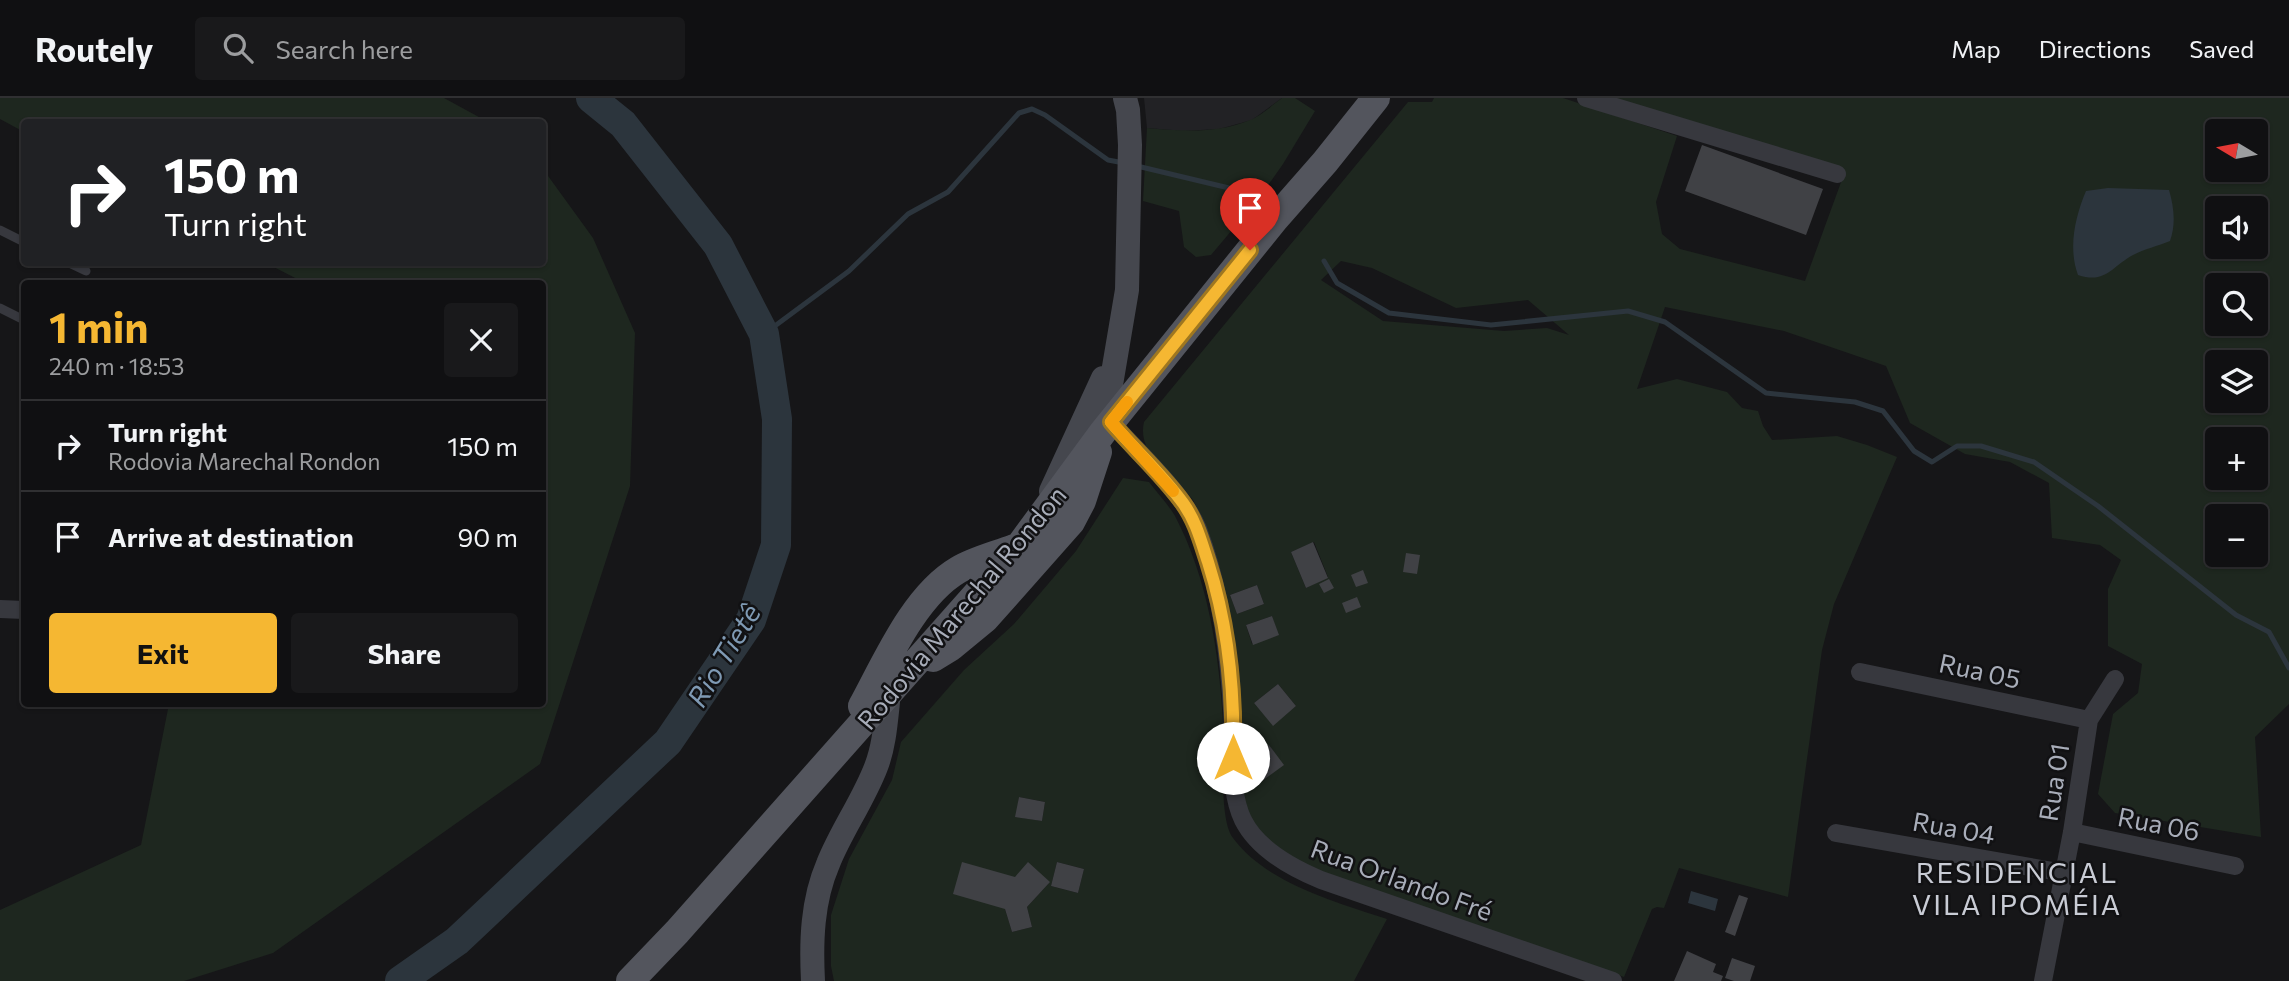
<!DOCTYPE html>
<html lang="en">
<head>
<meta charset="utf-8">
<style>
	body { margin:0; font-family:Commissioner,sans-serif; background:#19191b; color:#f1f3f6; height:100vh; display:flex; flex-direction:column; font-size:26px; white-space:nowrap }
	* { box-sizing:border-box; margin:0 }
	p { font-size:23px; color:#9c9d9f }
	.icon { flex:none; width:38px; height:38px; fill:none; stroke:currentColor; stroke-width:2; stroke-linecap:round; stroke-linejoin:round }
	.map { position:relative; flex:1; overflow:hidden }
	.sheet { position:absolute; left:21px; top:182px; width:525px; height:427px; display:flex; flex-direction:column; background:#101012; border-radius:7px; box-shadow:0 2px 5px #0004,0 0 0 2px #303032 }
	.sheet>* { flex:none }
	.hud { position:absolute; left:21px; top:21px; width:525px; height:147px; border-radius:7px; box-shadow:0 2px 5px #0004,0 0 0 2px #303032; background:#202124; color:#fff; overflow:hidden }
	.needle { width:46px; rotate:280deg }
	.controls { position:absolute; left:2205px; top:21px; display:grid; gap:14px }
	.controls a { display:grid; place-items:center; width:63px; height:63px; border-radius:7px; background:#101012; box-shadow:0 2px 5px #0004,0 0 0 2px #303032; font-size:35px }
	.pin { position:absolute; display:grid; place-items:center; width:60px; height:60px; color:#fff; margin:-72px -30px; border-radius:50% 50% 50% 0; rotate:-45deg; box-shadow:0 0 7px #0007 }
	.pin .icon { rotate:45deg }
	.me { position:absolute; width:77px; margin:-38px; rotate:0deg; stroke-linejoin:round; filter:drop-shadow(0 0 5px #0008) }
	.turn { display:flex; align-items:center; gap:24px; height:147px; padding:0 28px; font-size:32px }
	.turn .icon { width:91px; height:91px; stroke-width:2.5 }
	.turn b { display:block; font-size:49px; line-height:60px }
	.round { display:grid; place-items:center; flex:none; width:74px; height:74px; border-radius:7px; background:#19191b }
	.summary { display:flex; align-items:center; justify-content:space-between; height:119px; padding:0 28px }
	h1 { font-size:42px; font-weight:700; line-height:52px; color:#f5b732 }
	.action { display:flex; gap:14px; margin-top:auto; padding:14px 28px }
	.action a { flex:1; height:80px; border-radius:7px; background:#f5b732; color:#111; font-size:28px; font-weight:700; line-height:80px; text-align:center }
	.action a+a { background:#19191b; color:#f1f3f6 }
	ul { padding:0; list-style:none }
	li { display:flex; align-items:center; gap:21px; height:91px; padding:0 28px; border-top:2px solid #303032 }
	li div { flex:1 }
	li b { display:block; font-size:26px }
	li em { font-style:normal }
	header { display:flex; align-items:center; gap:42px; box-sizing:border-box; height:98px; padding:0 35px; background:#101012; border-bottom:2px solid #303032 }
	header strong { font-size:33px }
	nav { display:flex; gap:38px; margin-inline-start:auto; font-size:24px }
	.search { width:490px; height:63px; background:#19191b; display:flex; align-items:center; gap:18px; box-sizing:border-box; padding:0 24px; border-radius:7px; color:#9c9d9f; font-size:26px }
	.map>svg:first-child { display:block }
</style>
</head>
<body>
<header>
<strong>Routely</strong>
<div class="search"><svg class="icon" aria-label="search" viewBox="0 0 24 24"><circle cx="10" cy="10" r="6"/><path d="M15 15l6 6"/></svg>Search here</div>
<nav><a>Map</a><a>Directions</a><a>Saved</a></nav>
</header>
<div class="map">
<svg width="2289" height="883" viewBox="0 0 2289 883">
	<rect width="100%" height="100%" fill="#161618"/>
	<!-- built -->
	<path fill="#222225" d="M 1144,0 L 1282,0 L 1252,22 L 1219,31 L 1183,33 L 1147,30 Z"/>
	<!-- green -->
	<path fill="#1e271f" fill-rule="evenodd" d="M 0,0 L 444,0 L 488,24 L 24,24 L 24,34 L 0,21 Z
		M 1282,0 L 1295,0 L 1315,13 L 1283,66 L 1259,100 L 1211,157 L 1196,159 L 1184,149 L 1179,113 L 1143,103 L 1147,30 C 1181,33 1217,36 1250,22 C 1261,18 1272,7 1282,0 Z
		M 1434,0 L 1563,0 L 1677,38 L 1656,104 L 1662,136 L 1680,151 L 1805,183 L 1844,76 L 1608,0 L 2289,0 L 2289,606 L 2255,639 L 2261,739 L 2115,715 L 2098,696 L 2113,616 L 2138,595 L 2142,566 L 2108,548 L 2108,491 L 2121,462 L 2100,447 L 2052,440 L 2049,385 L 2010,364 L 1965,356 L 1910,325 L 1886,268 L 1784,233 L 1665,209 L 1637,291 L 1677,281 L 1727,294 L 1742,310 L 1758,313 L 1763,328 L 1772,342 L 1837,338 L 1867,347 L 1897,359 L 1834,506 L 1822,552 L 1788,799 L 1679,770 L 1664,810 L 1657,809 L 1652,811 L 1624,879 L 1323,775 L 1277,752 L 1250,721 L 1242,702 C 1241,608 1241,510 1202,422 C 1199,416 1196,408 1193,402 C 1176,379 1136,358 1144,324 L 1408,4 L 1432,4 ZM 2217,33 L 2256,33 L 2256,72 L 2217,72 ZM 2217,110 L 2256,110 L 2256,149 L 2217,149 ZM 1341,163 L 1372,170 L 1456,210 L 1528,202 L 1569,237 L 1547,230 L 1504,233 L 1383,223 L 1321,182 ZM 2217,187 L 2256,187 L 2256,226 L 2217,226 ZM 2217,264 L 2256,264 L 2256,303 L 2217,303 ZM 2217,341 L 2256,341 L 2256,380 L 2217,380 ZM 2217,418 L 2256,418 L 2256,457 L 2217,457 ZM 1314,444 L 1328,479 L 1306,490 L 1291,454 ZM 1257,487 L 1264,506 L 1237,516 L 1230,497 ZM 1272,518 L 1278,537 L 1252,546 L 1246,527 ZM 1278,586 L 1296,608 L 1273,627 L 1254,605 ZM 1269,647 L 1283,667 L 1262,683 L 1247,663 Z
		M 543,71 L 593,140 L 635,235 L 630,388 L 540,666 L 273,855 L 184,883 L 0,883 L 0,812 L 141,747 L 169,606 L 542,606 L 542,186 L 305,185 L 266,165 L 542,164 Z
		M 1123,380 L 1149,384 C 1157,395 1168,406 1175,418 C 1208,481 1219,554 1223,624 C 1225,651 1218,720 1233,740 C 1266,785 1336,804 1387,821 L 1354,883 L 834,883 L 831,868 L 831,817 L 849,761 L 892,682 L 901,644 L 964,572 L 1014,526 L 1076,453 ZM 1019,699 L 1045,704 L 1042,723 L 1016,719 ZM 1057,764 L 1084,771 L 1078,795 L 1051,788 ZM 1049,785 L 1027,809 L 1032,829 L 1012,834 L 1005,811 Z"/>
	<!-- water -->
	<path fill="#2c353d" d="M 2108,90 L 2169,92 C 2174,109 2176,126 2170,143 C 2158,148 2144,151 2133,157 C 2111,169 2106,186 2078,177 C 2068,150 2075,119 2086,93 Z
		M 1691,793 L 1718,801 L 1715,813 L 1688,805 Z"/>
	<g fill="none" stroke-linecap="round" stroke-linejoin="round">
		<!-- stream -->
		<path stroke="#2c353d" stroke-width="5" d="M 1137,68 L 1229,90
			M 1324,163 L 1337,185 L 1389,215 L 1491,227 L 1628,213 L 1665,224 L 1766,295 L 1855,304 L 1883,313 L 1914,353 L 1932,364 L 1957,348 L 1981,348 L 2034,364 L 2098,408 L 2236,517 L 2269,534 L 2289,570
			M 764,236 L 849,173 L 908,116 L 948,94 L 1019,15 L 1032,11 L 1045,17 L 1108,62 L 1124,65"/>
		<!-- river -->
		<path stroke="#2c353d" stroke-width="30" d="M 400,883 L 457,843 L 668,644 L 751,522 L 776,447 L 777,321 L 764,236 L 718,147 L 623,26 L 591,0"/>
	</g>
	<!-- building -->
	<path fill="#404145" d="M 1702,47 L 1823,91 L 1806,137 L 1685,93 Z
		M 1313,444 L 1328,480 L 1306,490 L 1291,454 Z
		M 1406,455 L 1420,457 L 1417,476 L 1403,474 Z
		M 1363,472 L 1368,485 L 1356,489 L 1351,477 Z
		M 1329,481 L 1334,490 L 1324,495 L 1319,486 Z
		M 1257,487 L 1264,506 L 1237,516 L 1230,497 Z
		M 1357,499 L 1361,509 L 1346,515 L 1342,505 Z
		M 1272,518 L 1279,537 L 1253,547 L 1246,527 Z
		M 1278,586 L 1296,608 L 1273,628 L 1254,605 Z
		M 1269,647 L 1284,667 L 1262,683 L 1247,663 Z
		M 1019,699 L 1045,704 L 1042,723 L 1015,719 Z
		M 962,764 L 1015,779 L 1028,764 L 1050,784 L 1027,809 L 1032,829 L 1012,834 L 1005,811 L 953,796 Z
		M 1057,764 L 1084,771 L 1078,795 L 1051,788 Z
		M 1739,797 L 1748,800 L 1735,838 L 1725,834 Z
		M 1687,853 L 1716,866 L 1713,874 L 1723,878 L 1721,883 L 1674,883 Z
		M 1732,860 L 1755,868 L 1750,883 L 1734,883 L 1725,880 Z"/>
	<g fill="none" stroke-linecap="round" stroke-linejoin="round">
		<!-- lane -->
		<path stroke="#37383e" stroke-width="9" d="M 0,132 L 24,144
			M 67,164 L 86,173
			M 0,210 L 24,222"/>
		<!-- street -->
		<path stroke="#37383e" stroke-width="18" d="M 1586,0 L 1837,76
			M 1111,324 C 1137,353 1184,396 1198,431 C 1218,484 1227,540 1231,596 C 1232,610 1233,624 1233,639 C 1234,668 1230,694 1243,722 C 1258,752 1292,770 1321,782 L 1613,883
			M 0,511 L 24,512
			M 1860,574 L 2089,622
			M 2072,734 L 2235,768
			M 1836,735 L 2064,775
			M 2043,883 L 2072,734 L 2089,622 L 2115,581"/>
		<!-- secondary -->
		<path stroke="#45474e" stroke-width="24" d="M 1103,334 L 1127,192 L 1130,47 L 1128,12 L 1125,0
			M 1051,393 L 1103,280
			M 813,883 C 811,844 812,803 828,766 C 841,733 863,703 876,669 C 885,646 886,620 889,595"/>
		<!-- primary -->
		<path stroke="#53555d" stroke-width="28" d="M 933,560 L 951,549 L 985,521 L 1071,424 L 1082,403 L 1098,354
			M 862,608 C 886,564 914,498 958,472 C 975,462 996,457 1014,450
			M 630,883 L 677,834 L 1020,447 L 1103,334 L 1275,121 L 1325,64 L 1376,0"/>
	</g>
	<g fill="none" stroke-linecap="round" stroke-linejoin="round">
		<!-- route casing -->
		<g stroke="#9f7720" stroke-width="18">
			<path id="route" d="M 1233,660 C 1235,594 1228,527 1208,464 C 1201,443 1196,423 1183,405 C 1162,376 1134,351 1111,324 L 1250,152"/>
		</g>
		<!-- route -->
		<use href="#route" stroke="#f5b732" stroke-width="12"/>
		<!-- slow -->
		<path stroke="#f59e0b" stroke-width="12" d="M 1127,304 L 1111,324 L 1173,393"/>
	</g>
	<g text-anchor="middle" dominant-baseline="central" stroke-width="5" stroke-linejoin="round" paint-order="stroke">
		<!-- street labels -->
		<g font-size="26" fill="#a8adb9" stroke="#111113">
			<text transform="translate(961 509) rotate(-50)">Rodovia Marechal Rondon</text>
			<text transform="translate(1980 572) rotate(12)">Rua 05</text>
			<text transform="translate(2053 684) rotate(-81)">Rua 01</text>
			<text transform="translate(2159 725) rotate(11)">Rua 06</text>
			<text transform="translate(1954 729) rotate(10)">Rua 04</text>
			<text transform="translate(1402 781) rotate(20)">Rua Orlando Fré</text>
		</g>
		<!-- water labels -->
		<g font-size="28" font-style="italic" fill="#7f9ab4" stroke="#111113">
			<text transform="translate(723 557) rotate(-59)">Rio Tietê</text>
		</g>
		<!-- neighbourhood labels -->
		<g font-size="28" letter-spacing="2" fill="#c9ccd5" stroke="#111113">
			<text x="2017" y="774">RESIDENCIAL<tspan x="2017" dy="32">VILA IPOMÉIA</tspan></text>
		</g>
	</g>
</svg>
<div class="controls">
<a><svg class="needle" viewBox="-14 -14 28 28"><path d="M0-13l5 13h-10z" fill="#e53935"/><path d="M0 13l5-13h-10z" fill="#9c9d9f"/></svg></a>
<a><svg class="icon" aria-label="sound" viewBox="0 0 24 24"><path d="M4 9h4l5-4v14l-5-4H4zM17 9q2 3 0 6"/></svg></a>
<a><svg class="icon" aria-label="search" viewBox="0 0 24 24"><circle cx="10" cy="10" r="6"/><path d="M15 15l6 6"/></svg></a>
<a><svg class="icon" aria-label="layers" viewBox="0 0 24 24"><path d="M12 4l9 5-9 5-9-5zM3 14l9 5 9-5"/></svg></a>
<a>+</a>
<a>−</a>
</div>
<div class="pin" style="left:1250px;top:152px;background:#d93025"><svg class="icon" aria-label="arrive" viewBox="0 0 24 24"><path d="M6 21V4h12l-3 4 3 4H6"/></svg></div>
<svg class="me" style="left:1233px;top:660px" viewBox="-20 -20 40 40"><circle r="19" fill="#fff"/><path d="M0-13L10 11 0 6-10 11z" fill="#f5b732"/></svg>
<div class="hud">
<div class="turn"><svg class="icon" aria-label="right" viewBox="0 0 24 24"><path d="M7 20v-9h11M14 6l5 5-5 5"/></svg><div><b>150 m</b>Turn right</div></div>
</div>
<section class="sheet">
<div class="summary"><div><h1>1 min</h1><p>240 m · 18:53</p></div><a class="round"><svg class="icon" aria-label="close" viewBox="0 0 24 24"><path d="M6 6l12 12M18 6L6 18"/></svg></a></div>
<ul>
<li><svg class="icon" aria-label="right" viewBox="0 0 24 24"><path d="M7 20v-9h11M14 6l5 5-5 5"/></svg><div><b>Turn right</b><p>Rodovia Marechal Rondon</p></div><em>150 m</em></li>
<li><svg class="icon" aria-label="arrive" viewBox="0 0 24 24"><path d="M6 21V4h12l-3 4 3 4H6"/></svg><div><b>Arrive at destination</b></div><em>90 m</em></li>
</ul>
<div class="action"><a>Exit</a><a>Share</a></div>
</section>
</div>
</body>
</html>
